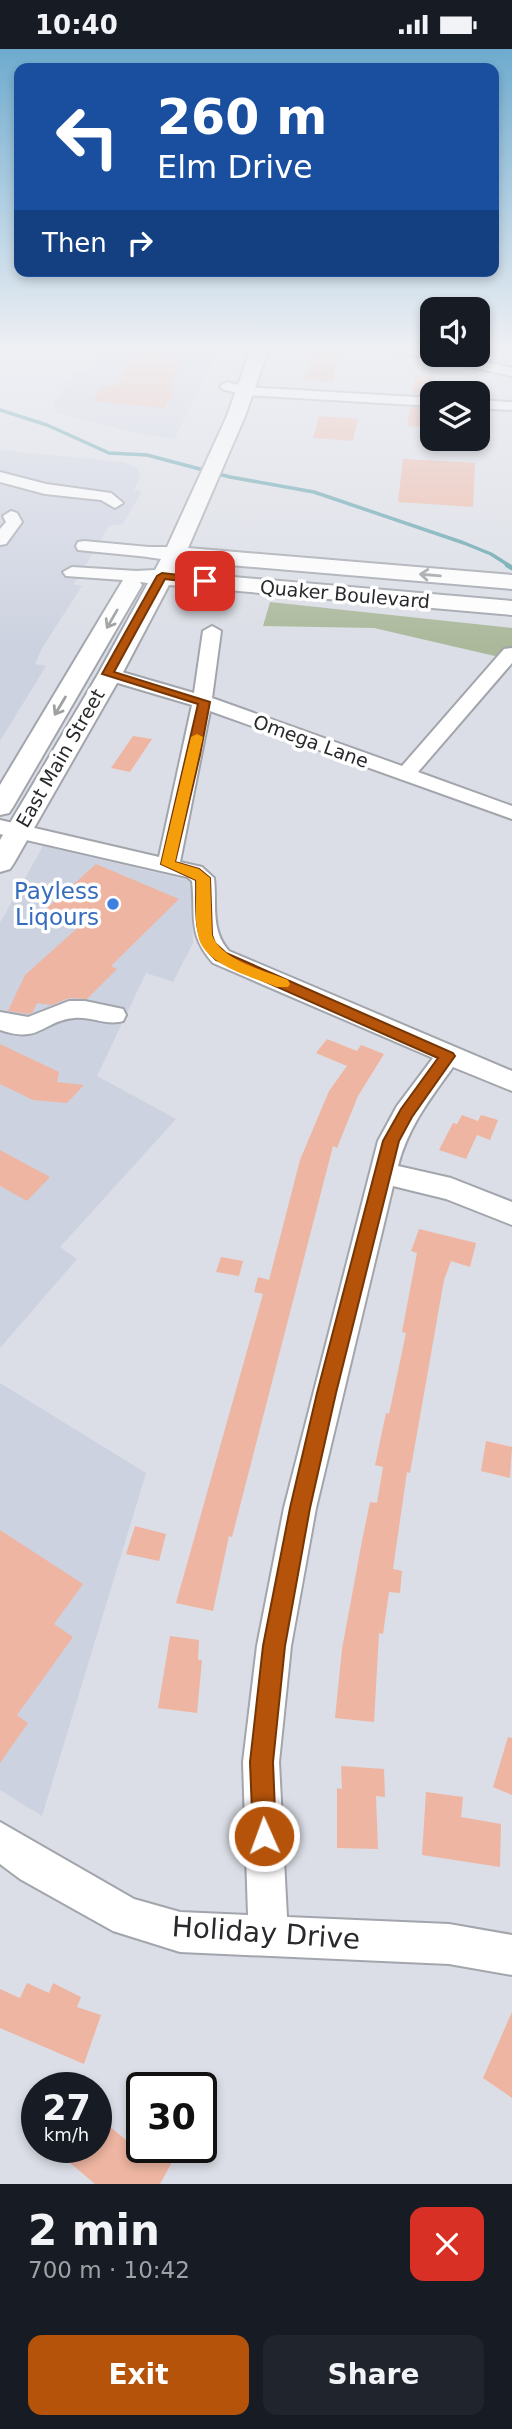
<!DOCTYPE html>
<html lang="en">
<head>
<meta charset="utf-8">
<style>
	body { margin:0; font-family:"DejaVu Sans",sans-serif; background:#20242c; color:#f1f3f6; height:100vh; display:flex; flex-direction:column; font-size:26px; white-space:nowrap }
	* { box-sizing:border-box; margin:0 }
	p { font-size:23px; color:#9ea1a6 }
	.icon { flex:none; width:38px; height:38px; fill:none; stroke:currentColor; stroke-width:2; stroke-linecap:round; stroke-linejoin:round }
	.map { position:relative; height:2135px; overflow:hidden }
	.drawer { display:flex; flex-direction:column; background:#171b24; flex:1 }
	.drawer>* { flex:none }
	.top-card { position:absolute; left:14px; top:14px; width:485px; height:214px; border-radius:14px; box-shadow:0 4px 10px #0003; background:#1a4fa0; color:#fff; overflow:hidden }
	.buttons { position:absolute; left:420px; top:248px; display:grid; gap:14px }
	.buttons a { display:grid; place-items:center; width:70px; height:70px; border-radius:14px; background:#171b24; box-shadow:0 4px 10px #0003; font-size:35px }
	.speed { position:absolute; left:21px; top:2023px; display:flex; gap:14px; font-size:35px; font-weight:700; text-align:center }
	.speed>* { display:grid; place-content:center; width:91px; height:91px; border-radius:50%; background:#171b24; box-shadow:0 4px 10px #0003; line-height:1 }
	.speed small { font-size:18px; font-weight:400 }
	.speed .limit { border:4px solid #111; border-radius:10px; background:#fff; color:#111 }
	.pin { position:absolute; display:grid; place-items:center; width:60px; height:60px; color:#fff; margin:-30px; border-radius:14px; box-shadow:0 4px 10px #0006 }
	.me { position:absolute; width:77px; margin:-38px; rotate:358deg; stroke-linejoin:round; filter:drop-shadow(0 0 5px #0008) }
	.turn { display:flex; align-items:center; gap:24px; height:147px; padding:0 28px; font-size:32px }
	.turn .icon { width:91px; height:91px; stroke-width:2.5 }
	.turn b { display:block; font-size:49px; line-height:60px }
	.then { display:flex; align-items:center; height:66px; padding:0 28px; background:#0003; gap:14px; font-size:26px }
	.round { display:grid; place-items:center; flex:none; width:74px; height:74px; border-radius:14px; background:#20242c }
	.overview { display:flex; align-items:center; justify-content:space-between; height:119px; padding:0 28px }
	h1 { font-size:42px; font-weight:700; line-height:52px }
	.button { display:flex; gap:14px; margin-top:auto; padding:14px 28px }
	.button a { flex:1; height:80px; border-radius:14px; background:#b45309; color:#fff; font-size:28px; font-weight:700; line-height:80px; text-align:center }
	.button a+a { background:#20242c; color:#f1f3f6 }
	.status { display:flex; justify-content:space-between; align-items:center; height:49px; padding:0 35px; background:#171b24; direction:ltr }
	.status svg { height:19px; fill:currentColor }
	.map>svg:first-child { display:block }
</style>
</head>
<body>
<div class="status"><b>10:40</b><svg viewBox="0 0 49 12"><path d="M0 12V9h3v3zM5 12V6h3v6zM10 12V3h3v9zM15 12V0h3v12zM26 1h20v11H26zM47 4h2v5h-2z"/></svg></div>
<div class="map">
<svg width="512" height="2135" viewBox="0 0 512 2135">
	<rect width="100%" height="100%" fill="#dbdee6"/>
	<!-- built -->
	<path fill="#cdd2e0" d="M 103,299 L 219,299 L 175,389 L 142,386 L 56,363 L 53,353 L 77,324 L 87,325 Z
		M 0,401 L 123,413 L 136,418 L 140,427 L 134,441 L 142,442 L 123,475 L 109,477 L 74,535 L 82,537 L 42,599 L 35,615 L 46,617 L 0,692 Z
		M 43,797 L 191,832 L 193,894 L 173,933 L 146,924 L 97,1027 L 176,1070 L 60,1198 L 77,1210 L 0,1299 L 0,874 Z
		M 0,1334 L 146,1424 L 42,1767 L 0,1741 Z"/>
	<!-- green -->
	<path fill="#abb89a" d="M 270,553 L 512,579 L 512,611 L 374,579 L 263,577 Z"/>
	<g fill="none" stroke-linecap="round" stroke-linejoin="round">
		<!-- stream-far1 -->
		<path stroke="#579da6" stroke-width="3.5" d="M 0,361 L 47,376 L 109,404 L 147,406 L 230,428 L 314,443 L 464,494 L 491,505 L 510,517"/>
		<!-- stream -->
		<path stroke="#579da6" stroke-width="4.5" d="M 507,516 L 512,519"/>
	</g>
	<!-- building -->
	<path fill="#eeb5a2" d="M 314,299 L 339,300 L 333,333 L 305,331 Z
		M 132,305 L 183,307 L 169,342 L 175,342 L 164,359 L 92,352 L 104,336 L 117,337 Z
		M 415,326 L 432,327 L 432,346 L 412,345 Z
		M 410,358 L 432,359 L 432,379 L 407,377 Z
		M 319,367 L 358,370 L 353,392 L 313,389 Z
		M 403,410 L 475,414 L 473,458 L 398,453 Z
		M 133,687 L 152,690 L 130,723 L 111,719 Z
		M 96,815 L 179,850 L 111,917 L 117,920 L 87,950 L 69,949 L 52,956 L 37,954 L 33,963 L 28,965 L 8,962 L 25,926 L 82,875 L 46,860 Z
		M 327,990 L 357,1002 L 361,996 L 384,1005 L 358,1047 L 337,1099 L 333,1097 L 232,1488 L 229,1487 L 213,1562 L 176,1554 L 263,1245 L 254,1243 L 258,1228 L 269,1231 L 300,1111 L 329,1042 L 347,1017 L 316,1004 Z
		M 0,995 L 59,1023 L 57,1033 L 84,1036 L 67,1054 L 33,1051 L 0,1035 Z
		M 462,1066 L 478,1072 L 481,1066 L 498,1071 L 490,1091 L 477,1086 L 466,1110 L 439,1101 L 453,1074 L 457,1075 Z
		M 0,1101 L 50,1128 L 27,1152 L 0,1137 Z
		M 419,1180 L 476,1194 L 470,1218 L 451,1212 L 444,1231 L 410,1424 L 407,1423 L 393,1520 L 402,1522 L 400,1544 L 389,1543 L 383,1585 L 379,1584 L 374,1673 L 335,1669 L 342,1600 L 362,1492 L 370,1453 L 377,1454 L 383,1418 L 375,1416 L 386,1364 L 389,1365 L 406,1284 L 402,1283 L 417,1204 L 411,1202 Z
		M 221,1208 L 243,1212 L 239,1227 L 216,1223 Z
		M 486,1392 L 512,1398 L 510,1429 L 481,1422 Z
		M 135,1477 L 166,1485 L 159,1512 L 126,1505 Z
		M 0,1481 L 83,1535 L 54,1575 L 73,1588 L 17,1666 L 28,1674 L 0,1714 Z
		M 170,1587 L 199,1591 L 198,1611 L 202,1611 L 197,1664 L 158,1659 Z
		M 508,1688 L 512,1689 L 512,1746 L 493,1738 Z
		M 341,1717 L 384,1720 L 385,1748 L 376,1747 L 378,1800 L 337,1799 L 337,1739 L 342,1740 Z
		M 426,1743 L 463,1748 L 461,1768 L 501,1775 L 500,1818 L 422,1806 Z
		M 27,1934 L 49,1944 L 53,1934 L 81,1948 L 77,1958 L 101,1966 L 84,2015 L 0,1979 L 0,1940 L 20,1949 Z
		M 512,1963 L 512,2049 L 483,2029 Z
		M 96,2066 L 138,2101 L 153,2098 L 172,2113 L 160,2135 L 95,2135 L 63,2108 L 69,2098 L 96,2098 Z"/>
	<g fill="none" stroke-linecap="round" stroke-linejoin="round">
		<!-- minor casing -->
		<g stroke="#a2a5ac" stroke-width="4">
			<path id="minor" d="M 393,299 L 432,302 L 432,306 L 453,306 L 512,319 L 512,327 L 400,303 Z
				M 227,333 L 246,338 L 432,349 L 432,357 L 245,346 L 222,340 L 220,337 Z
				M 478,351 L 512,353 L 512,361 L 478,359 Z
				M 0,423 L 46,435 L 111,444 L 123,454 L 115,459 L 101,451 L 45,445 L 0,433 Z
				M 11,462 L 17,464 L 22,473 L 6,495 L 0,496 L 0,480 L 6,473 L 3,467 Z
				M 84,492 L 149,498 L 157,503 L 149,508 L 78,501 L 76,497 L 78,493 Z
				M 72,518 L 137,522 L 146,527 L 137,532 L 66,527 L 63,523 Z
				M 212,577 L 221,582 L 212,649 L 402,717 L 504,600 L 512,599 L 512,614 L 418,723 L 512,757 L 512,770 L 210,662 L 180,813 L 202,818 L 214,829 C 217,855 210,881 229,902 L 512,1022 L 512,1042 L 453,1018 C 430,1050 408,1078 398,1117 L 451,1129 L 512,1153 L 512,1176 L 446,1150 L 393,1137 L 316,1459 L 291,1597 L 279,1713 L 287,1868 L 449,1875 L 512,1886 L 512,1926 L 449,1915 L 180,1903 L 113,1882 L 20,1830 L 0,1815 L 0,1773 L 134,1850 L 180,1863 L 248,1866 L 243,1713 L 257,1597 L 284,1459 L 378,1092 L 397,1057 L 433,1009 L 213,914 C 187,885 196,867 192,832 L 187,828 L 0,785 L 0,771 L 159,808 L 192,656 L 101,629 L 99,625 L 108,619 L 194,644 L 203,582 Z
				M 69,952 L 85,952 L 123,960 L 126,966 L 123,972 C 106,977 91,967 74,969 C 42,972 41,995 0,981 L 0,963 L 28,968 Z"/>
		</g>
		<!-- major casing -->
		<g stroke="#a2a5ac" stroke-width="4">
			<path id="major" d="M 251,299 L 269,299 L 245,367 L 188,499 L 512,526 L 512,540 L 182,512 L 176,523 L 512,552 L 512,566 L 169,536 L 121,627 L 14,814 L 10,820 L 0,823 L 0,791 L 97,627 L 148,534 L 140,533 L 142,536 L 13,758 L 9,764 L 0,766 L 0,736 L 123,531 L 134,530 L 132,527 L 135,522 L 155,521 L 161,510 L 147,508 L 144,503 L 147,498 L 167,498 L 227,367 Z"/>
		</g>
		<!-- minor -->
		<use href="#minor" fill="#fff" fill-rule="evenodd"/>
		<!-- major -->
		<use href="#major" fill="#fff" fill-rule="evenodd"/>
	</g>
	<!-- one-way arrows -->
	<defs><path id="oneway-shaft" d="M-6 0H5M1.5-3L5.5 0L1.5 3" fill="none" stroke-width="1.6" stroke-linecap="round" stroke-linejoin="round" transform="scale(1.75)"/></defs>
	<g stroke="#9e9fa0">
		<use href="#oneway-shaft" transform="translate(430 526) rotate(-175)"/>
		<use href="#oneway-shaft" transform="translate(112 570) rotate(120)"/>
		<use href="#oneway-shaft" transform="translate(60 657) rotate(121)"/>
	</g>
	<!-- sky -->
	<linearGradient id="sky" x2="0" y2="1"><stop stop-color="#6eabce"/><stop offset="0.5" stop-color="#eff0f4"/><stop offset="1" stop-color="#eff0f4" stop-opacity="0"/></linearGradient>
	<rect width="512" height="598" fill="url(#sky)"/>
	<!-- route -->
	<path fill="#b45309" stroke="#753606" stroke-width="2" d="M 162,524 L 205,529 L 211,532 L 205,535 L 165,530 L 114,623 L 210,653 L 200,706 L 175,813 L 199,820 L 210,829 L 212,886 L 215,894 L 226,904 L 453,1004 L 455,1007 L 412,1068 L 399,1092 L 336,1344 L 310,1459 L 285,1597 L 273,1713 L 276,1787 L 272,1795 L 264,1798 L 256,1795 L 253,1787 L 250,1713 L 263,1597 L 290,1459 L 317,1344 L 383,1092 L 401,1060 L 438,1009 L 216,911 C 191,888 197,863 196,831 L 161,815 L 198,655 L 102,625 L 157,527 Z"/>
	<!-- slow -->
	<path fill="#f59e0b" d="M 197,685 L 203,688 L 175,813 L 199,820 L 210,829 L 212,886 C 222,912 264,921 288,931 L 290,935 L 288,938 L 277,938 C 253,928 203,916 198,886 C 194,869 197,848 196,831 L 161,815 L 191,688 Z"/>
	<!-- markers -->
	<circle fill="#3f7fe0" stroke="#fff" stroke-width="2.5" cx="113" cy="855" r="7"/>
	<g text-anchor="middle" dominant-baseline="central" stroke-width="7" stroke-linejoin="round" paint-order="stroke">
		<!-- far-street labels -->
		<g font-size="19" fill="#28292c" stroke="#fff">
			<text transform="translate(345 545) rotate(5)">Quaker Boulevard</text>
			<text transform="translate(311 692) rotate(20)">Omega Lane</text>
			<text transform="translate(60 709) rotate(-60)">East Main Street</text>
		</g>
		<!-- shop labels -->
		<g font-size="23" fill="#366cbe" stroke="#fff" text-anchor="end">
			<text x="99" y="842">Payless<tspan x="99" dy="26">Liqours</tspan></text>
		</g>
		<!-- near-street labels -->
		<g font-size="28" fill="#28292c" stroke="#fff">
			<text transform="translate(266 1884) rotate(4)">Holiday Drive</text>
		</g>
	</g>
</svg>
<div class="buttons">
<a><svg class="icon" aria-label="sound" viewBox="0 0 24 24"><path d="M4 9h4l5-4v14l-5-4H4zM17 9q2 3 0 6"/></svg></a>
<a><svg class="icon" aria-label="layers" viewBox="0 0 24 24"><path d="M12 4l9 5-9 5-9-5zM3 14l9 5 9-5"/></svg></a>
</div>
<div class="speed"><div>27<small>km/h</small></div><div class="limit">30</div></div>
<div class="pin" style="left:205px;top:532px;background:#d93025"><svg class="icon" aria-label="arrive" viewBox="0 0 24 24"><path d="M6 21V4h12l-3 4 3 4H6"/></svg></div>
<svg class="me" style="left:264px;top:1787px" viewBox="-20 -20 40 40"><circle r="17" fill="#b45309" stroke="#fff" stroke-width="3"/><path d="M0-11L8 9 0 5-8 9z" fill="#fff"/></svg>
<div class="top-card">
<div class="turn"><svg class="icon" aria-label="left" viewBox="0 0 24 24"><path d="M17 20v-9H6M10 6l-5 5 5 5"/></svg><div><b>260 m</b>Elm Drive</div></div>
<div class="then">Then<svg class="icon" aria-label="right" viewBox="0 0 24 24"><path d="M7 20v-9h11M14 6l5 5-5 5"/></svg></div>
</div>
</div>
<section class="drawer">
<div class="overview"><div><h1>2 min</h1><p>700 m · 10:42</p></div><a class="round" style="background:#d93025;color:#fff"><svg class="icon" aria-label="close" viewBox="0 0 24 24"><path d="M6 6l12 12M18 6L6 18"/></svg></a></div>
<div class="button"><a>Exit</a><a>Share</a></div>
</section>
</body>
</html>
